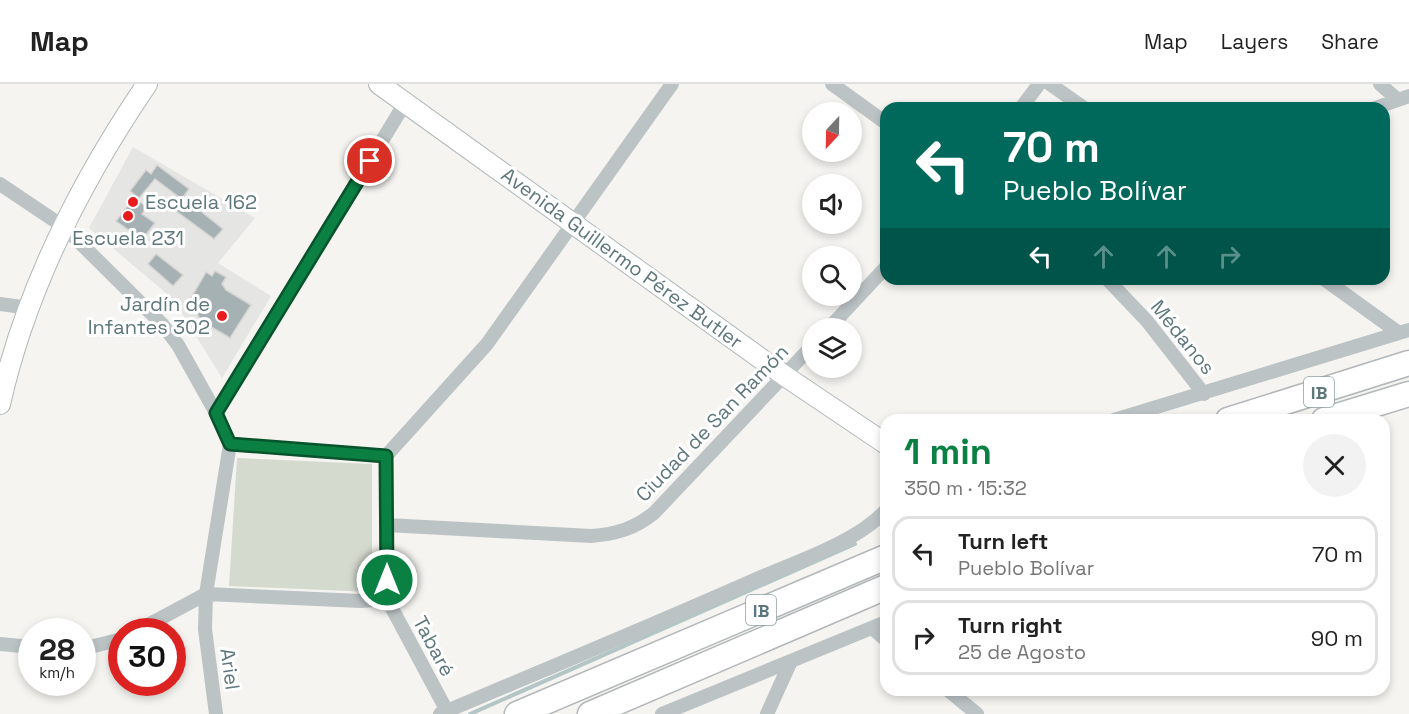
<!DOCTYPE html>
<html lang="en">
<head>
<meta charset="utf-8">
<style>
	body { margin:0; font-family:"Space Grotesk",sans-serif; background:#f2f2f2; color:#222; height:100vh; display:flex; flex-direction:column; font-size:22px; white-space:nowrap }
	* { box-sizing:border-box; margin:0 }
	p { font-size:20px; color:#767676 }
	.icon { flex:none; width:33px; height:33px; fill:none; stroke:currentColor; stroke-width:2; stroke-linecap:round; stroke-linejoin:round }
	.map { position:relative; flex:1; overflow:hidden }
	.side { position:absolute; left:880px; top:330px; width:510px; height:282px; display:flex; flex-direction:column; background:#fff; border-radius:18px; box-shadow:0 3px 9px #0003 }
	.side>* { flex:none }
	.hud { position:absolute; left:880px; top:18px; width:510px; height:183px; border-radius:18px; box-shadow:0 3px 9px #0003; background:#00695c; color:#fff; overflow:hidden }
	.needle { width:39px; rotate:202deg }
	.buttons { position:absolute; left:802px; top:18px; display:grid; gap:12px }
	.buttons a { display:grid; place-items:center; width:60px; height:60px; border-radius:50%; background:#fff; box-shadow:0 3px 9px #0003; font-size:30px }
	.speed { position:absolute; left:18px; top:534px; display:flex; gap:12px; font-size:30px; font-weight:700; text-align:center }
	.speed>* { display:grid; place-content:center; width:78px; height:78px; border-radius:50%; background:#fff; box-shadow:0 3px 9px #0003; line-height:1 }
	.speed small { font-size:15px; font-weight:400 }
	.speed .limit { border:9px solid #d22; background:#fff; color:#111 }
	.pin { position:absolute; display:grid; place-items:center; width:51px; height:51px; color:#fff; margin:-26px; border:3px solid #fff; border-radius:50%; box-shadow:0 2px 6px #0007 }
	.me { position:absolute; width:66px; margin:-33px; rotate:0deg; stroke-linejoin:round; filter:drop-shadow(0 0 4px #0008) }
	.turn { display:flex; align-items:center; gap:21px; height:126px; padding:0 24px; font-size:27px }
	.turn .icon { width:78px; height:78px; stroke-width:2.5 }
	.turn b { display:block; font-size:42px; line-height:51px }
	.lanes { display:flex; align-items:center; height:57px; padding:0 24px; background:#0003; justify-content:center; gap:30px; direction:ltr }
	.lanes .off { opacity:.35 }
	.round { display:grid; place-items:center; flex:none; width:63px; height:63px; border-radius:32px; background:#f2f2f2 }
	.headline { display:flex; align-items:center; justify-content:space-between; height:102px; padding:0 24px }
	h1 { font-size:36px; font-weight:800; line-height:45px; color:#0b8043 }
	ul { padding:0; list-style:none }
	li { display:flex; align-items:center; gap:18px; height:75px; margin:0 12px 9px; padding:0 12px; border:3px solid #e0e0e0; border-radius:18px }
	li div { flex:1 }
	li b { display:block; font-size:22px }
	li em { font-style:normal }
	header { display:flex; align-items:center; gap:36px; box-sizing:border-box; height:84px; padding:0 30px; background:#fff; border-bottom:2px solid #e0e0e0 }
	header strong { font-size:28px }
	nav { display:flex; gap:33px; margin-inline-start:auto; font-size:21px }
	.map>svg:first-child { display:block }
</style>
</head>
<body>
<header>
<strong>Map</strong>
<nav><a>Map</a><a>Layers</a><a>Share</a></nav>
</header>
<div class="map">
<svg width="1409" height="630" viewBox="0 0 1409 630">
	<rect width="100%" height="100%" fill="#f5f4f0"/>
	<!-- built -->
	<path fill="#e5e5e4" d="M 133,63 L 255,134 L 218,179 L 271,212 L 222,294 L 173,215 L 89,144 Z"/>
	<!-- green -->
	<path fill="#d5dacf" d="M 237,374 L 372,380 L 372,508 L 229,502 Z"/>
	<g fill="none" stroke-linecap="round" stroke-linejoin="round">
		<!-- stream -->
		<path stroke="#b3c5c5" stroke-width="4" d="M 470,630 L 855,460"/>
	</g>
	<!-- building -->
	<path fill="#a5b1b3" stroke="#d6d5d3" stroke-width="1.5" d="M 157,81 L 189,105 L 183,113 L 223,145 L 214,155 L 172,124 L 180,114 L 155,95 L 139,114 L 130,107 L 146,86 L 151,90 Z
		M 134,114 L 147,123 L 142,130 L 155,139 L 142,156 L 116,137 Z
		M 156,170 L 183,191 L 173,202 L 148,180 Z
		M 215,187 L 226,193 L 222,200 L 226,206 L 251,221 L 230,254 L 201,237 L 194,223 L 188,219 L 206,188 L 212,192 Z"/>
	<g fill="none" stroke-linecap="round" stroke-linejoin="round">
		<!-- secondary casing -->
		<g stroke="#afb7b9" stroke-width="22">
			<path id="secondary" d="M 379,0 L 785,292 L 886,360
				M 0,320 C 26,205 81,97 147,0"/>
		</g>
		<!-- highway casing -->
		<g stroke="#b2b7b9" stroke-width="27">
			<path id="highway" d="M 1228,336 L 1409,279
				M 1324,336 L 1409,310
				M 517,630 L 886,473
				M 590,630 L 886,503"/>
		</g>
		<!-- street -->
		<path stroke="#bcc3c5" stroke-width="14" d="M 832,0 L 886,39
			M 1050,0 L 1084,24
			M 1380,0 L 1398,16
			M 1021,24 L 1039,0
			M 1375,24 L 1409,12
			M 0,100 L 64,143 L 162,240 L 178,261 L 216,329 L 230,360
			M 1107,195 L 1147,237 L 1204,310
			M 1324,195 L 1399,249
			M 0,220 L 29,224
			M 829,244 L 886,183
			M 216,329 L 405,19
			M 1114,336 L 1409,246
			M 230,360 L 386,372
			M 386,372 L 487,260 L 672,0
			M 386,372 L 387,515 L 447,627
			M 387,441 L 591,452 C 616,450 634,445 654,429 L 813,261
			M 872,544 L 886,556
			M 135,548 L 206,510 L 361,517 L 387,515
			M 0,560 L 32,563
			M 82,565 L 122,555
			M 948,606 L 977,630
			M 216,630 L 205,545 L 206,510 L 230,360
			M 440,630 C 546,585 653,541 759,494 C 798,477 857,458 886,426
			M 662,630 L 886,538
			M 767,630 L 791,577"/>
		<!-- secondary -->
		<use href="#secondary" stroke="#fff" stroke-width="20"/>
		<!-- highway -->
		<use href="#highway" stroke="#fff" stroke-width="24"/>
	</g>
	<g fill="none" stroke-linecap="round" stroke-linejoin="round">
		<!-- route casing -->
		<g stroke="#07532c" stroke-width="15">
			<path id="route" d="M 370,77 L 216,329 L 230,360 L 386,372 L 387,496"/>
		</g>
		<!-- route -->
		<use href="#route" stroke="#0b8043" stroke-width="10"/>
	</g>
	<!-- markers -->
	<g fill="#e81c1e" stroke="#fff" stroke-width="2">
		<circle cx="133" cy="118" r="6"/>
		<circle cx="128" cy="132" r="6"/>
		<circle cx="222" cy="232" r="6"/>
	</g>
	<g text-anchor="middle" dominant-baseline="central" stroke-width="6" stroke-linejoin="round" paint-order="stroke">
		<!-- shield labels -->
		<g fill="#fff" stroke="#8ea0a3" stroke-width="1.5">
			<rect x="1304" y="293" width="30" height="30" rx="4.5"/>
			<rect x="746" y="511" width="30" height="30" rx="4.5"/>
		</g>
		<g font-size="18" font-weight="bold" fill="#5e777c">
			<text x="1319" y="308">IB</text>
			<text x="761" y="526">IB</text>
		</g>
		<!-- poi labels -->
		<g font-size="20" fill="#5e777c" stroke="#fff" text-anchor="start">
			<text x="145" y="118">Escuela 162</text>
			<text x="128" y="154" text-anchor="middle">Escuela 231</text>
			<text x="210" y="220" text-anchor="end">Jardín de<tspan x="210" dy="23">Infantes 302</tspan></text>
		</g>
		<!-- street labels -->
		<g font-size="20" fill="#5e777c" stroke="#fff">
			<text transform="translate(622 174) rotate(36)">Avenida Guillermo Pérez Butler</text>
			<text transform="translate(1183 253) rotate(51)">Médanos</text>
			<text transform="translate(712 339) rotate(-46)">Ciudad de San Ramón</text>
			<text transform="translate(434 562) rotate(62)">Tabaré</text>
			<text transform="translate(230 585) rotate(82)">Ariel</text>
		</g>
	</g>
</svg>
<div class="buttons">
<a><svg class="needle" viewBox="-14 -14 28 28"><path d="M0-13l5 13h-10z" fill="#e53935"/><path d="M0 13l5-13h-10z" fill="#767676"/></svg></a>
<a><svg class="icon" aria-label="sound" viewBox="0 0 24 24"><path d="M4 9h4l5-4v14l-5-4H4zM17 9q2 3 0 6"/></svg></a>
<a><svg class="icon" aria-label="search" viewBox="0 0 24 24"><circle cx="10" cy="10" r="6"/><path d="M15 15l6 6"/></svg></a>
<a><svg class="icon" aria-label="layers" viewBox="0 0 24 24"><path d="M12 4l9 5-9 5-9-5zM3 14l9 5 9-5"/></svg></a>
</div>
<div class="speed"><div>28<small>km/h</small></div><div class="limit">30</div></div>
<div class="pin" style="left:370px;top:77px;background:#d93025"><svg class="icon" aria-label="arrive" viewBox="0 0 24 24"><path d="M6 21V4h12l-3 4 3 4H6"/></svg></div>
<svg class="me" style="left:387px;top:496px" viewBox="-20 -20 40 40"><circle r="17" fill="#0b8043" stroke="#fff" stroke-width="3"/><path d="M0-11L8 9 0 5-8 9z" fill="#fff"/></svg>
<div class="hud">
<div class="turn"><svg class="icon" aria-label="left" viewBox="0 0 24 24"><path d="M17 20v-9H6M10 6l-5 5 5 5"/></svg><div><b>70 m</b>Pueblo Bolívar</div></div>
<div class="lanes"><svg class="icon" aria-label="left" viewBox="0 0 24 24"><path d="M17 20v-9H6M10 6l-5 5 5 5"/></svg><svg class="icon off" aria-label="ahead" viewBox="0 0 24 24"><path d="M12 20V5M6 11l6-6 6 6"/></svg><svg class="icon off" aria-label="ahead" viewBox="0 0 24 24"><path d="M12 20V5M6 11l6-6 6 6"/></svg><svg class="icon off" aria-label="right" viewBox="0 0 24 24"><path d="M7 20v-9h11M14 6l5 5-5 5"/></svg></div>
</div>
<section class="side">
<div class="headline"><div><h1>1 min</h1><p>350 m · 15:32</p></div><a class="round"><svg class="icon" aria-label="close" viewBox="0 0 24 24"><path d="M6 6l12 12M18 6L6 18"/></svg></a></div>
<ul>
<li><svg class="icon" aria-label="left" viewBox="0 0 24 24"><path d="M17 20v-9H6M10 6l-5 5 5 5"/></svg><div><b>Turn left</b><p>Pueblo Bolívar</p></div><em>70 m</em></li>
<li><svg class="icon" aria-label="right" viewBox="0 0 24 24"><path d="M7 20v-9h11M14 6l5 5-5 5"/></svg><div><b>Turn right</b><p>25 de Agosto</p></div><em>90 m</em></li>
</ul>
</section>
</div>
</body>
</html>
